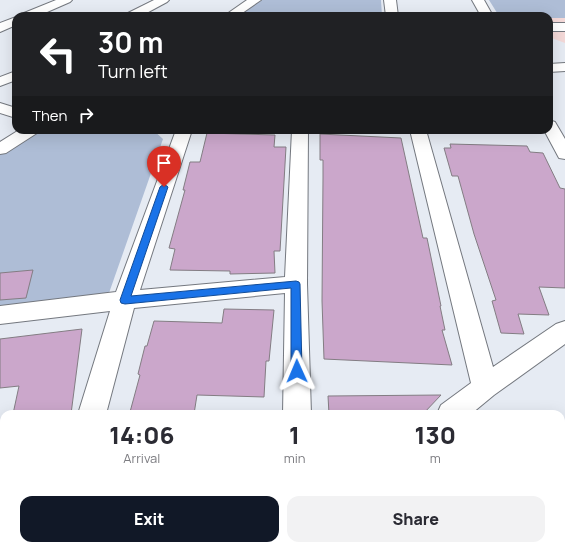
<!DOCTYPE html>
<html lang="en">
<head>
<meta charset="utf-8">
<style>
	body { margin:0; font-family:Manrope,sans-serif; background:#f2f2f3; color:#2b2b33; height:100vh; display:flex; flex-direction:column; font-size:15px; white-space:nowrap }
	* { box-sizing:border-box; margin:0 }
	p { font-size:13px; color:#7c7c81 }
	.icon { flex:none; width:22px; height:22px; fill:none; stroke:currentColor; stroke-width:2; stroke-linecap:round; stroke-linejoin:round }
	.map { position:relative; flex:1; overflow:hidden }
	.panel { position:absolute; left:0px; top:410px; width:565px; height:140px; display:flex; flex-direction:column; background:#fff; border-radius:12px 12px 0 0; box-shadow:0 4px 16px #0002 }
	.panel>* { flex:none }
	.guide { position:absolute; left:12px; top:12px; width:541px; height:122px; border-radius:12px; box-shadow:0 4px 16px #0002; background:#202124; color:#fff; overflow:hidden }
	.pin { position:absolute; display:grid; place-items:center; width:34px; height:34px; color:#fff; margin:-41px -17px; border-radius:50% 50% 50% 0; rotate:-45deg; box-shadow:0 0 4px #0007 }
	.pin .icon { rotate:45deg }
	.me { position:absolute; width:44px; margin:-22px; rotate:359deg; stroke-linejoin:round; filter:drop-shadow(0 0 3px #0008) }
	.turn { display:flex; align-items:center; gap:14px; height:84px; padding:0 20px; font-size:18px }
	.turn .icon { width:52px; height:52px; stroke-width:2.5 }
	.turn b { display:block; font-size:28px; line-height:34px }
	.then { display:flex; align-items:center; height:38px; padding:0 20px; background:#0003; gap:8px; font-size:15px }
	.eta { display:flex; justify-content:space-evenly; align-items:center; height:68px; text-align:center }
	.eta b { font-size:24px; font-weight:800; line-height:28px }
	.action { display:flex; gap:8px; margin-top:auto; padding:8px 20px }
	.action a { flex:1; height:46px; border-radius:12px; background:#111827; color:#fff; font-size:16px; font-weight:800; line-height:46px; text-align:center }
	.action a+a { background:#f2f2f3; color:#2b2b33 }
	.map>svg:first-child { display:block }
</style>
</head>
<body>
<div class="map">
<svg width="565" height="550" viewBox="0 0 565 550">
	<rect width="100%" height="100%" fill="#e6ebf3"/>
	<!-- commercial -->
	<path fill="#f4d9d8" d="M 549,18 L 565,18 L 565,43 L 549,37 Z"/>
	<!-- green -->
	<path fill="#aebdd6" d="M 262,0 L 381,0 L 382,16 L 244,16 L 244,12 Z
		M 489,0 L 565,0 L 565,18 L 549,18 L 549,16 L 499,16 Z
		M 36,130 L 153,130 L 163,139 L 109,293 L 0,306 L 0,153 Z"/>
	<!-- building -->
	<path fill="#cba7cb" stroke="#837d83" d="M 207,133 L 275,135 L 274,147 L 286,147 L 280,251 L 274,251 L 275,273 L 230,274 L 230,271 L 170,270 L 175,249 L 169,248 L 185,190 L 183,190 L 190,162 L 200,162 Z
		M 320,134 L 401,138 L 423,238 L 427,238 L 441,306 L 440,306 L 445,330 L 442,330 L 452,365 L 324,359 L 322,301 L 323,178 L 323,160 L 320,160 Z
		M 450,144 L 527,146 L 530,152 L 543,153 L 560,188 L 565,189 L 565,288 L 539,287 L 549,315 L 518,314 L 524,334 L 501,333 L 492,301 L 496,300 L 474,234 L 458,176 L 452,176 L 444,148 L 451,148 Z
		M 33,270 L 26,298 L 0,300 L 0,273 Z
		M 224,309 L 274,310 L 269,361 L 266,361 L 264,397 L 197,395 L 194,414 L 130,412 L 140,375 L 138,374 L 145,346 L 147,346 L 154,321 L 222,323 Z
		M 82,329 L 71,414 L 13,414 L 19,386 L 0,388 L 0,339 Z
		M 441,395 L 423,414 L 329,414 L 328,396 Z"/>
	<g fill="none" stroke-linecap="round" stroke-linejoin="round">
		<!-- minor casing -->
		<g stroke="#74787f" stroke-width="2">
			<path id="minor" d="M 56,0 L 72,0 L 70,2 L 38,16 L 22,16 L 24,13 Z
				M 154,0 L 169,0 L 167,2 L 141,16 L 126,16 L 128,13 Z
				M 247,0 L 261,0 L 238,16 L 224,16 Z
				M 384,0 L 396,0 L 398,16 L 386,16 Z
				M 472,0 L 484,0 L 493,16 L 481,16 Z
				M 16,17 L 16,25 L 0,32 L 0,23 Z
				M 549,23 L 565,23 L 565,31 L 549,31 Z
				M 565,63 L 565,71 L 549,72 L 549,64 Z
				M 16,71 L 16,80 L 0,86 L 0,77 Z
				M 0,103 L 16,108 L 16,118 L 0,113 Z
				M 549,120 L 555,122 L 565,139 L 565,159 L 559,158 L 544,130 L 549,130 Z
				M 19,130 L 39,130 L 37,133 L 6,153 L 0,154 L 0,142 Z
				M 176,130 L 192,130 L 140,290 L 285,277 L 292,130 L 308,130 L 307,284 L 311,414 L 283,414 L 285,293 L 134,308 L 106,414 L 78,414 L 110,311 L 0,324 L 0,306 L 116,292 Z
				M 410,130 L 426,130 L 493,367 L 556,324 L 565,321 L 565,344 L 494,395 L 471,414 L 437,414 L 441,405 L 471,383 Z
				M 0,467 L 4,467 L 4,497 L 0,497 Z
				M 42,546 L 74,546 L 73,550 L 41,550 Z
				M 272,546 L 308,546 L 307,550 L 271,550 Z
				M 475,546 L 509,546 L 510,550 L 476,550 Z"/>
		</g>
		<!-- minor -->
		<use href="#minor" fill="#fff" fill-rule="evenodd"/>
	</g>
	<!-- route -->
	<path fill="#1a73e8" stroke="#114b97" d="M 164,184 L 168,187 L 131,296 L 296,281 L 299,282 L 300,284 L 302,371 L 300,374 L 297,375 L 293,374 L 291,371 L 291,288 L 125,304 L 121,303 L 120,300 L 160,187 Z"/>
</svg>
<div class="pin" style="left:164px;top:187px;background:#d93025"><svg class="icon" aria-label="arrive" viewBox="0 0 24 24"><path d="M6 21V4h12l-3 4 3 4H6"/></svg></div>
<svg class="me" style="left:297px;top:371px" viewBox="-20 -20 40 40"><path d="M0-17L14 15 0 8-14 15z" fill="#1a73e8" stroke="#fff" stroke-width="4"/></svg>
<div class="guide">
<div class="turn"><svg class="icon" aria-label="left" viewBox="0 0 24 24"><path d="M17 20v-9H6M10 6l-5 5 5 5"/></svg><div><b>30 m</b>Turn left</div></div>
<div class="then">Then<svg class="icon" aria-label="right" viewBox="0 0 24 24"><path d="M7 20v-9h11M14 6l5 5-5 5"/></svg></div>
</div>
<section class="panel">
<div class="eta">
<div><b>14:06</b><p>Arrival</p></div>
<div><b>1</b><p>min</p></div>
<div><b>130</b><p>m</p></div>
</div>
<div class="action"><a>Exit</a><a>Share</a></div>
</section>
</div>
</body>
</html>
